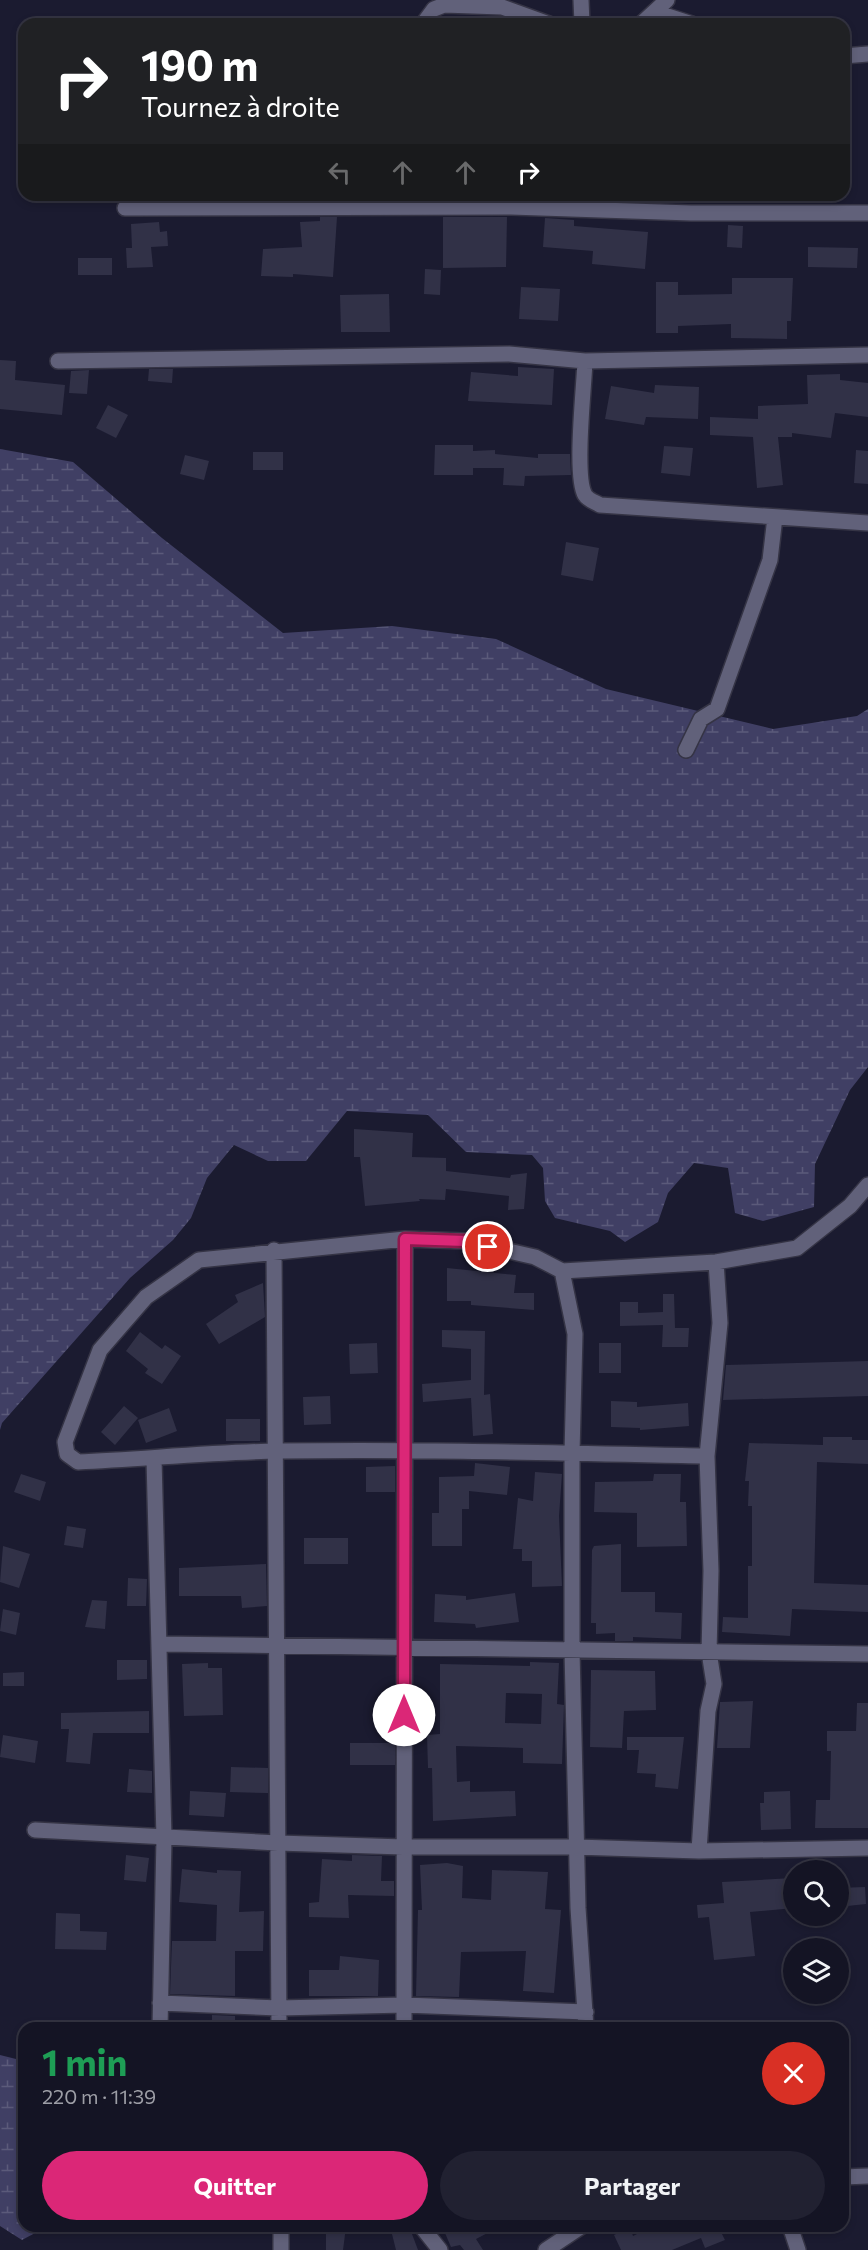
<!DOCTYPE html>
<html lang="fr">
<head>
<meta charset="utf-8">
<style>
	body { margin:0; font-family:Commissioner,sans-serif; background:#212131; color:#f1f3f6; height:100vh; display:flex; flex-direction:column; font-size:22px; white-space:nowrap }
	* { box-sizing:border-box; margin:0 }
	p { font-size:20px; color:#9d9ea6 }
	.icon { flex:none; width:33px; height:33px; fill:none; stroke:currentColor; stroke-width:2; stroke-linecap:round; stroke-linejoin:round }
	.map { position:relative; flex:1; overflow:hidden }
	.panel { position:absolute; left:18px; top:2022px; width:831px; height:210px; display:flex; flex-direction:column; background:#141424; border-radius:18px; box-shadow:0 3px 9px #0003,0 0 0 2px #333341 }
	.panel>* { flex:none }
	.banner { position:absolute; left:18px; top:18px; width:832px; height:183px; border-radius:18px; box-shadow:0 3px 9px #0003,0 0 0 2px #333341; background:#202124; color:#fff; overflow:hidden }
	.controls { position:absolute; left:783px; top:1860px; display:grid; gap:12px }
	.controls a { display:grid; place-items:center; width:66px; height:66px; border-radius:50%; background:#141424; box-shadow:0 3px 9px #0003,0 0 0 2px #333341; font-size:30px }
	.pin { position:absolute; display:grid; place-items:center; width:51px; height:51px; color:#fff; margin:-26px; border:3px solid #fff; border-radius:50%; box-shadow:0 2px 6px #0007 }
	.me { position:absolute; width:66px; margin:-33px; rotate:0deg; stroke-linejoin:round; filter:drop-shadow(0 0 4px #0008) }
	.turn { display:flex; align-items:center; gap:21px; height:126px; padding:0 24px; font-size:27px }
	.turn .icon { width:78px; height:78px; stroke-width:2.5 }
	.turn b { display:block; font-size:42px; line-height:51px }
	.lanes { display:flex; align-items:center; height:57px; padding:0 24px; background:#0003; justify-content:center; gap:30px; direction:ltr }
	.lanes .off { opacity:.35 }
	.round { display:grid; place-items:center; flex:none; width:63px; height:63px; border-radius:32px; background:#212131 }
	.summary { display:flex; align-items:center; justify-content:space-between; height:102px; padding:0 24px }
	h1 { font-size:36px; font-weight:700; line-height:45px; color:#1e9e55 }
	.action { display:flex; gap:12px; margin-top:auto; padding:12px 24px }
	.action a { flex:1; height:69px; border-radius:36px; background:#db2777; color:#fff; font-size:24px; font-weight:700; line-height:69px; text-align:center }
	.action a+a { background:#212131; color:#f1f3f6 }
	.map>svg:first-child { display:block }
</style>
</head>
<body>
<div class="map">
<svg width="868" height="2250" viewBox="0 0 868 2250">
	<defs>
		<pattern id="wetland-marsh" width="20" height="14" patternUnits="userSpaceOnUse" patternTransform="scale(1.5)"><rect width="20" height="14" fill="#403f64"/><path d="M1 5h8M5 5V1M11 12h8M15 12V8" fill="none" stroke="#5b5a7a"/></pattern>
	</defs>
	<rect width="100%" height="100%" fill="#1b1b30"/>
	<!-- wetland -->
	<path fill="url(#wetland-marsh)" d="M 0,449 L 73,462 L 162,538 L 283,633 L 392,626 L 496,639 L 606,689 L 773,729 L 857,716 L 868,709 L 868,1067 L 850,1090 L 815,1164 L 814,1207 L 763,1221 L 735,1213 L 728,1168 L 694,1163 L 668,1193 L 658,1222 L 625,1242 L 610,1231 L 555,1218 L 545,1201 L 543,1168 L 532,1155 L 466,1152 L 428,1115 L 347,1111 L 306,1161 L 268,1161 L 234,1145 L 207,1178 L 191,1218 L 173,1240 L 130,1278 L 2,1423 L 0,1430 Z
		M 0,2055 L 24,2061 L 24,2226 L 48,2226 L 22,2240 L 0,2226 Z"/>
	<!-- building -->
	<path fill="#313147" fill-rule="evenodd" d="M 320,217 L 337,217 L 333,277 L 293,274 L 293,277 L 261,276 L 263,249 L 302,247 L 300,222 L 320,221 Z
		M 443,217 L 507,217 L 506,267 L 443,268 Z
		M 545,218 L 574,220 L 574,226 L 648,232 L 645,269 L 592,264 L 593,251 L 543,247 Z
		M 159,222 L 160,232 L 167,231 L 168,246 L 151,247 L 153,267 L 127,268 L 126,248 L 132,248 L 131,224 Z
		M 728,225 L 743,226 L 742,248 L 727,247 Z
		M 808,247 L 858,248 L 857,268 L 808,267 Z
		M 78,258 L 112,258 L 112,275 L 78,275 Z
		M 425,269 L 441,270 L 440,295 L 424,294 Z
		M 732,278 L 793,278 L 791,321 L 787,321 L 787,339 L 731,338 L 731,324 L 678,326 L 678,333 L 656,333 L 656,282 L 678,282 L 678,295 L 732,294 Z
		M 521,287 L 560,289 L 558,321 L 519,319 Z
		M 389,294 L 390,332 L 341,332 L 340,295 Z
		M 0,360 L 16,361 L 15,380 L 65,385 L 62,415 L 0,409 Z
		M 518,367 L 554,369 L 552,405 L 468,401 L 471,372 L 518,376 Z
		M 149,369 L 173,369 L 172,383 L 148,381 Z
		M 89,370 L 87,394 L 69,393 L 71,371 Z
		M 840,374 L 840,380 L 868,383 L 868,417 L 835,413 L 831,438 L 792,433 L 792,437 L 778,437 L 783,485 L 757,488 L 753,437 L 710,435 L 710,417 L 758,419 L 758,406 L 808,404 L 807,375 Z
		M 655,385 L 699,387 L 698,419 L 646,417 L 644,425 L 605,419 L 611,386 L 654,393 Z
		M 108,405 L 128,415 L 116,438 L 96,428 Z
		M 435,445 L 473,445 L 473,451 L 495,450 L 495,454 L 538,458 L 538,454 L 570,454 L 571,475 L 525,476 L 524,486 L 503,485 L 504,468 L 473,468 L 473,475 L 434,475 Z
		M 664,446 L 693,448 L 690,476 L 661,473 Z
		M 856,450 L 868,451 L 868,484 L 854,483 Z
		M 253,452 L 283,452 L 283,470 L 253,470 Z
		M 185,455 L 209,461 L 204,480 L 180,474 Z
		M 566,542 L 599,548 L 593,581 L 561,575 Z
		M 354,1129 L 413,1133 L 412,1157 L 446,1158 L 446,1171 L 510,1178 L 511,1175 L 527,1173 L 524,1209 L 508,1210 L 509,1196 L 446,1189 L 445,1200 L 419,1199 L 420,1201 L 365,1206 L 360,1157 L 354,1157 Z
		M 447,1268 L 516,1275 L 514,1293 L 534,1293 L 534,1310 L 471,1305 L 471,1301 L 447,1301 Z
		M 263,1283 L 265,1317 L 219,1344 L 206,1324 L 238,1302 L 235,1295 Z
		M 663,1294 L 674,1294 L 675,1328 L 689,1328 L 688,1347 L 662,1347 L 663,1325 L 620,1326 L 620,1302 L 638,1302 L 638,1313 L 663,1312 Z
		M 442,1330 L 485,1331 L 484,1395 L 490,1394 L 493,1434 L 473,1436 L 471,1398 L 423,1402 L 422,1384 L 471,1380 L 471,1349 L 442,1347 Z
		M 140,1332 L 162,1349 L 165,1345 L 181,1356 L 162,1384 L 145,1373 L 148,1369 L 126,1351 Z
		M 377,1343 L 378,1373 L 350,1374 L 349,1344 Z
		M 599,1343 L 621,1343 L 621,1373 L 599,1373 Z
		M 868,1361 L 868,1396 L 723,1400 L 726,1365 Z
		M 330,1396 L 331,1424 L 304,1425 L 303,1397 Z
		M 611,1401 L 637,1402 L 637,1407 L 688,1403 L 689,1426 L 640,1430 L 640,1428 L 611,1427 Z
		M 124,1406 L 138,1418 L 115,1445 L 101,1432 Z
		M 169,1408 L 177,1431 L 146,1443 L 138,1420 Z
		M 226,1419 L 260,1419 L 260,1441 L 226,1441 Z
		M 823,1437 L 852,1437 L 852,1440 L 868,1440 L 868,1464 L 817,1462 L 814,1583 L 868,1585 L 868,1612 L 792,1609 L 790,1636 L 722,1632 L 723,1617 L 748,1618 L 748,1566 L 752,1566 L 752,1506 L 748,1506 L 749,1481 L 745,1481 L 749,1443 L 823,1445 Z
		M 475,1463 L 510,1467 L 507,1495 L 469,1491 L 469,1509 L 462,1509 L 462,1546 L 432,1546 L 432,1513 L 439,1513 L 439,1477 L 474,1476 Z
		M 395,1466 L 395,1492 L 366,1492 L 366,1467 Z
		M 535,1472 L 562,1474 L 559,1516 L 562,1586 L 532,1587 L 532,1561 L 522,1561 L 522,1549 L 513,1549 L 518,1498 L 533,1501 Z
		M 21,1474 L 46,1482 L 40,1501 L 14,1492 Z
		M 654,1474 L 681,1474 L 680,1502 L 686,1502 L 687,1546 L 637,1547 L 637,1513 L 594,1512 L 595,1482 L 653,1481 Z
		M 67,1526 L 86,1529 L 83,1548 L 64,1545 Z
		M 304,1538 L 348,1538 L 348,1564 L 304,1564 Z
		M 621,1544 L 621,1592 L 655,1592 L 655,1612 L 682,1613 L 681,1639 L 633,1637 L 633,1641 L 615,1641 L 615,1633 L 596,1634 L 596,1623 L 591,1623 L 592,1550 L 594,1546 Z
		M 3,1546 L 30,1554 L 19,1588 L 0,1582 Z
		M 266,1564 L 267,1606 L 242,1608 L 241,1596 L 179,1596 L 179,1568 Z
		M 128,1578 L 147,1579 L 146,1606 L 127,1606 Z
		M 515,1593 L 519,1622 L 476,1628 L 475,1624 L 434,1622 L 435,1594 L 466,1596 L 466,1600 Z
		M 92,1600 L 107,1601 L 105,1629 L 85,1627 Z
		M 3,1609 L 20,1613 L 16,1635 L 0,1631 Z
		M 117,1660 L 147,1660 L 147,1679 L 117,1680 Z
		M 530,1662 L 559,1663 L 557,1704 L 564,1705 L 562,1764 L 523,1763 L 523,1748 L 456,1746 L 457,1782 L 470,1781 L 470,1792 L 515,1791 L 516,1816 L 433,1821 L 432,1768 L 428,1768 L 427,1735 L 440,1734 L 440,1664 L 530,1666 ZM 506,1693 L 542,1694 L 541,1724 L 505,1723 Z
		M 208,1663 L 208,1668 L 222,1668 L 223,1715 L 184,1716 L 182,1664 Z
		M 591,1670 L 655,1671 L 656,1710 L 624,1711 L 622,1748 L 590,1747 Z
		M 24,1672 L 24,1686 L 3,1686 L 3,1673 Z
		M 753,1701 L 750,1748 L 717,1748 L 720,1702 Z
		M 857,1703 L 868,1703 L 868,1828 L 815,1828 L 816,1800 L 830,1800 L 831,1751 L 827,1751 L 827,1731 L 856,1731 Z
		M 149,1711 L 149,1733 L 93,1733 L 90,1764 L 66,1762 L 69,1729 L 61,1729 L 61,1713 Z
		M 3,1735 L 38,1741 L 35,1763 L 0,1757 Z
		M 627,1737 L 684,1737 L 678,1789 L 655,1787 L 656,1774 L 637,1773 L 639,1750 L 627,1750 Z
		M 350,1743 L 395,1743 L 395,1765 L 350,1765 Z
		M 231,1767 L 268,1768 L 268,1793 L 230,1792 Z
		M 129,1769 L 152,1771 L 152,1793 L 127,1792 Z
		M 190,1791 L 226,1793 L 224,1817 L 189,1815 Z
		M 790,1791 L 791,1829 L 761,1830 L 760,1803 L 764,1803 L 764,1792 Z
		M 126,1855 L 149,1858 L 146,1882 L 124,1880 Z
		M 352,1855 L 382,1856 L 381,1881 L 394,1881 L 394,1896 L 348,1895 L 349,1918 L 309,1917 L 309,1903 L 319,1902 L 322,1859 L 352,1861 Z
		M 447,1863 L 463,1866 L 462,1898 L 491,1900 L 492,1870 L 548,1872 L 545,1909 L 561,1910 L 554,1993 L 523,1991 L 526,1951 L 461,1952 L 459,1997 L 416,1996 L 418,1910 L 422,1910 L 420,1865 Z
		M 182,1869 L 217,1873 L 217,1870 L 241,1871 L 239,1912 L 264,1911 L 263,1951 L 235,1951 L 235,1996 L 170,1994 L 172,1941 L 216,1941 L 217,1905 L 179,1902 Z
		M 793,1878 L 794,1908 L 750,1912 L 755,1956 L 714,1960 L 709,1917 L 698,1918 L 697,1905 L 724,1903 L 722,1882 Z
		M 865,1887 L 866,1904 L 838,1907 L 838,1888 Z
		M 56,1913 L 80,1914 L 80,1931 L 107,1932 L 106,1950 L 55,1949 Z
		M 340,1956 L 379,1960 L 378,1996 L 309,1996 L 309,1970 L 339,1970 Z
		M 212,2015 L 235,2016 L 235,2028 L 212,2028 Z
		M 326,2226 L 346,2227 L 343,2250 L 326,2250 Z
		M 390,2226 L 409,2226 L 418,2250 L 396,2250 Z
		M 442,2226 L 501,2226 L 476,2239 L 483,2250 L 464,2250 L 460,2245 L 451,2247 Z
		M 653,2226 L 729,2226 L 720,2230 L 725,2240 L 705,2248 L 701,2238 L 672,2250 L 621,2250 L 614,2235 L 630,2227 L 633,2236 Z"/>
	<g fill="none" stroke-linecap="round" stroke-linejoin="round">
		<!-- street casing -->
		<g stroke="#353445" stroke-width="18">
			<path id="street" d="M 581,0 L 582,24
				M 655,12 L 692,24
				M 423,24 L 434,9 L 444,5 L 502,7 L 549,24
				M 641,24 L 667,0
				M 844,56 L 868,54
				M 125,208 L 511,207 L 691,213 L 868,213
				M 58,361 L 509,354 L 585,361 L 868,355
				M 585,361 C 584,388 574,476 585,495 C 588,500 595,502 600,505 L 868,523
				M 686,750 L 701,719 L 717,709 L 770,560 L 775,517
				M 274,1250 L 279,2028
				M 562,1271 L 716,1262 L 797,1248 L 850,1206 L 868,1185
				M 154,1459 L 164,1838 L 160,2028
				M 159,1644 L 868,1654
				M 35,1830 L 278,1843 L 403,1847 L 576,1847 L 699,1851 L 868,1848
				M 699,1851 L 708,1711 L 714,1684 L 709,1652 L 711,1571 L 707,1456 L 720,1323 L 716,1262
				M 160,2003 L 279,2008 L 404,2005 L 586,2012
				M 404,2028 L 405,1239
				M 586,2028 L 578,1908 L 572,1651 L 572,1453 L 575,1334 L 562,1271 L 535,1257 L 465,1241 L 405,1239 L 199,1260 L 146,1297 L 100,1350 L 65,1442 L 67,1454 L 78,1462 C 145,1459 212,1452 279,1451 C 421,1449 564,1453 707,1456
				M 843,2177 L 868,2176
				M 281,2226 L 281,2250
				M 421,2226 L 440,2250
				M 790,2226 L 798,2250
				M 546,2250 L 582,2226"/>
		</g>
		<!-- street -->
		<use href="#street" stroke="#61617a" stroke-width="15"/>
	</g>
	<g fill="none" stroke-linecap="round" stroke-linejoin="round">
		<!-- route casing -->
		<g stroke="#8e194d" stroke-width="15">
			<path id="route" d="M 404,1715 L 405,1239 L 465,1241 L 488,1247"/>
		</g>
		<!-- route -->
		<use href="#route" stroke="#db2777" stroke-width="10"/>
	</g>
</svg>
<div class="controls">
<a><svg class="icon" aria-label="search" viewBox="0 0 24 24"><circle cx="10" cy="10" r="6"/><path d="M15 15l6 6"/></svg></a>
<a><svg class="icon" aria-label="layers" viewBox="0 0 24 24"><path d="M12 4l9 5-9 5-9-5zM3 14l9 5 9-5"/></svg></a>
</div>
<div class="pin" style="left:488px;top:1247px;background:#d93025"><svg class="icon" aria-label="arrive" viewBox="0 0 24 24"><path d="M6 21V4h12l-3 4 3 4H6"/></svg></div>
<svg class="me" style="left:404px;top:1715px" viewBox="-20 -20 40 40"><circle r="19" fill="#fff"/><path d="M0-13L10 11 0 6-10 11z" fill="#db2777"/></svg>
<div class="banner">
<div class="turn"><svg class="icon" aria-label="right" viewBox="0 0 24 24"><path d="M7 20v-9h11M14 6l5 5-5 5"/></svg><div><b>190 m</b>Tournez à droite</div></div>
<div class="lanes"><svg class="icon off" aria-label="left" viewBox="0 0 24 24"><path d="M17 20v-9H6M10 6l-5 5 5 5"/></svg><svg class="icon off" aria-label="ahead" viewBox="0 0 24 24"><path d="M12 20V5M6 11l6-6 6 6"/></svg><svg class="icon off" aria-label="ahead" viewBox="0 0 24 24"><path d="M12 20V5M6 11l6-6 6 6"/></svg><svg class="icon" aria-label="right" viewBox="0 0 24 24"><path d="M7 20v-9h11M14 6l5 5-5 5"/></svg></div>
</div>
<section class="panel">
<div class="summary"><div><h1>1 min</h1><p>220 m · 11:39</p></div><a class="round" style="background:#d93025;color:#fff"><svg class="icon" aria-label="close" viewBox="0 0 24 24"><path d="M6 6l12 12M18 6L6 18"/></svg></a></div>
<div class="action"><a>Quitter</a><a>Partager</a></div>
</section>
</div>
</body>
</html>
